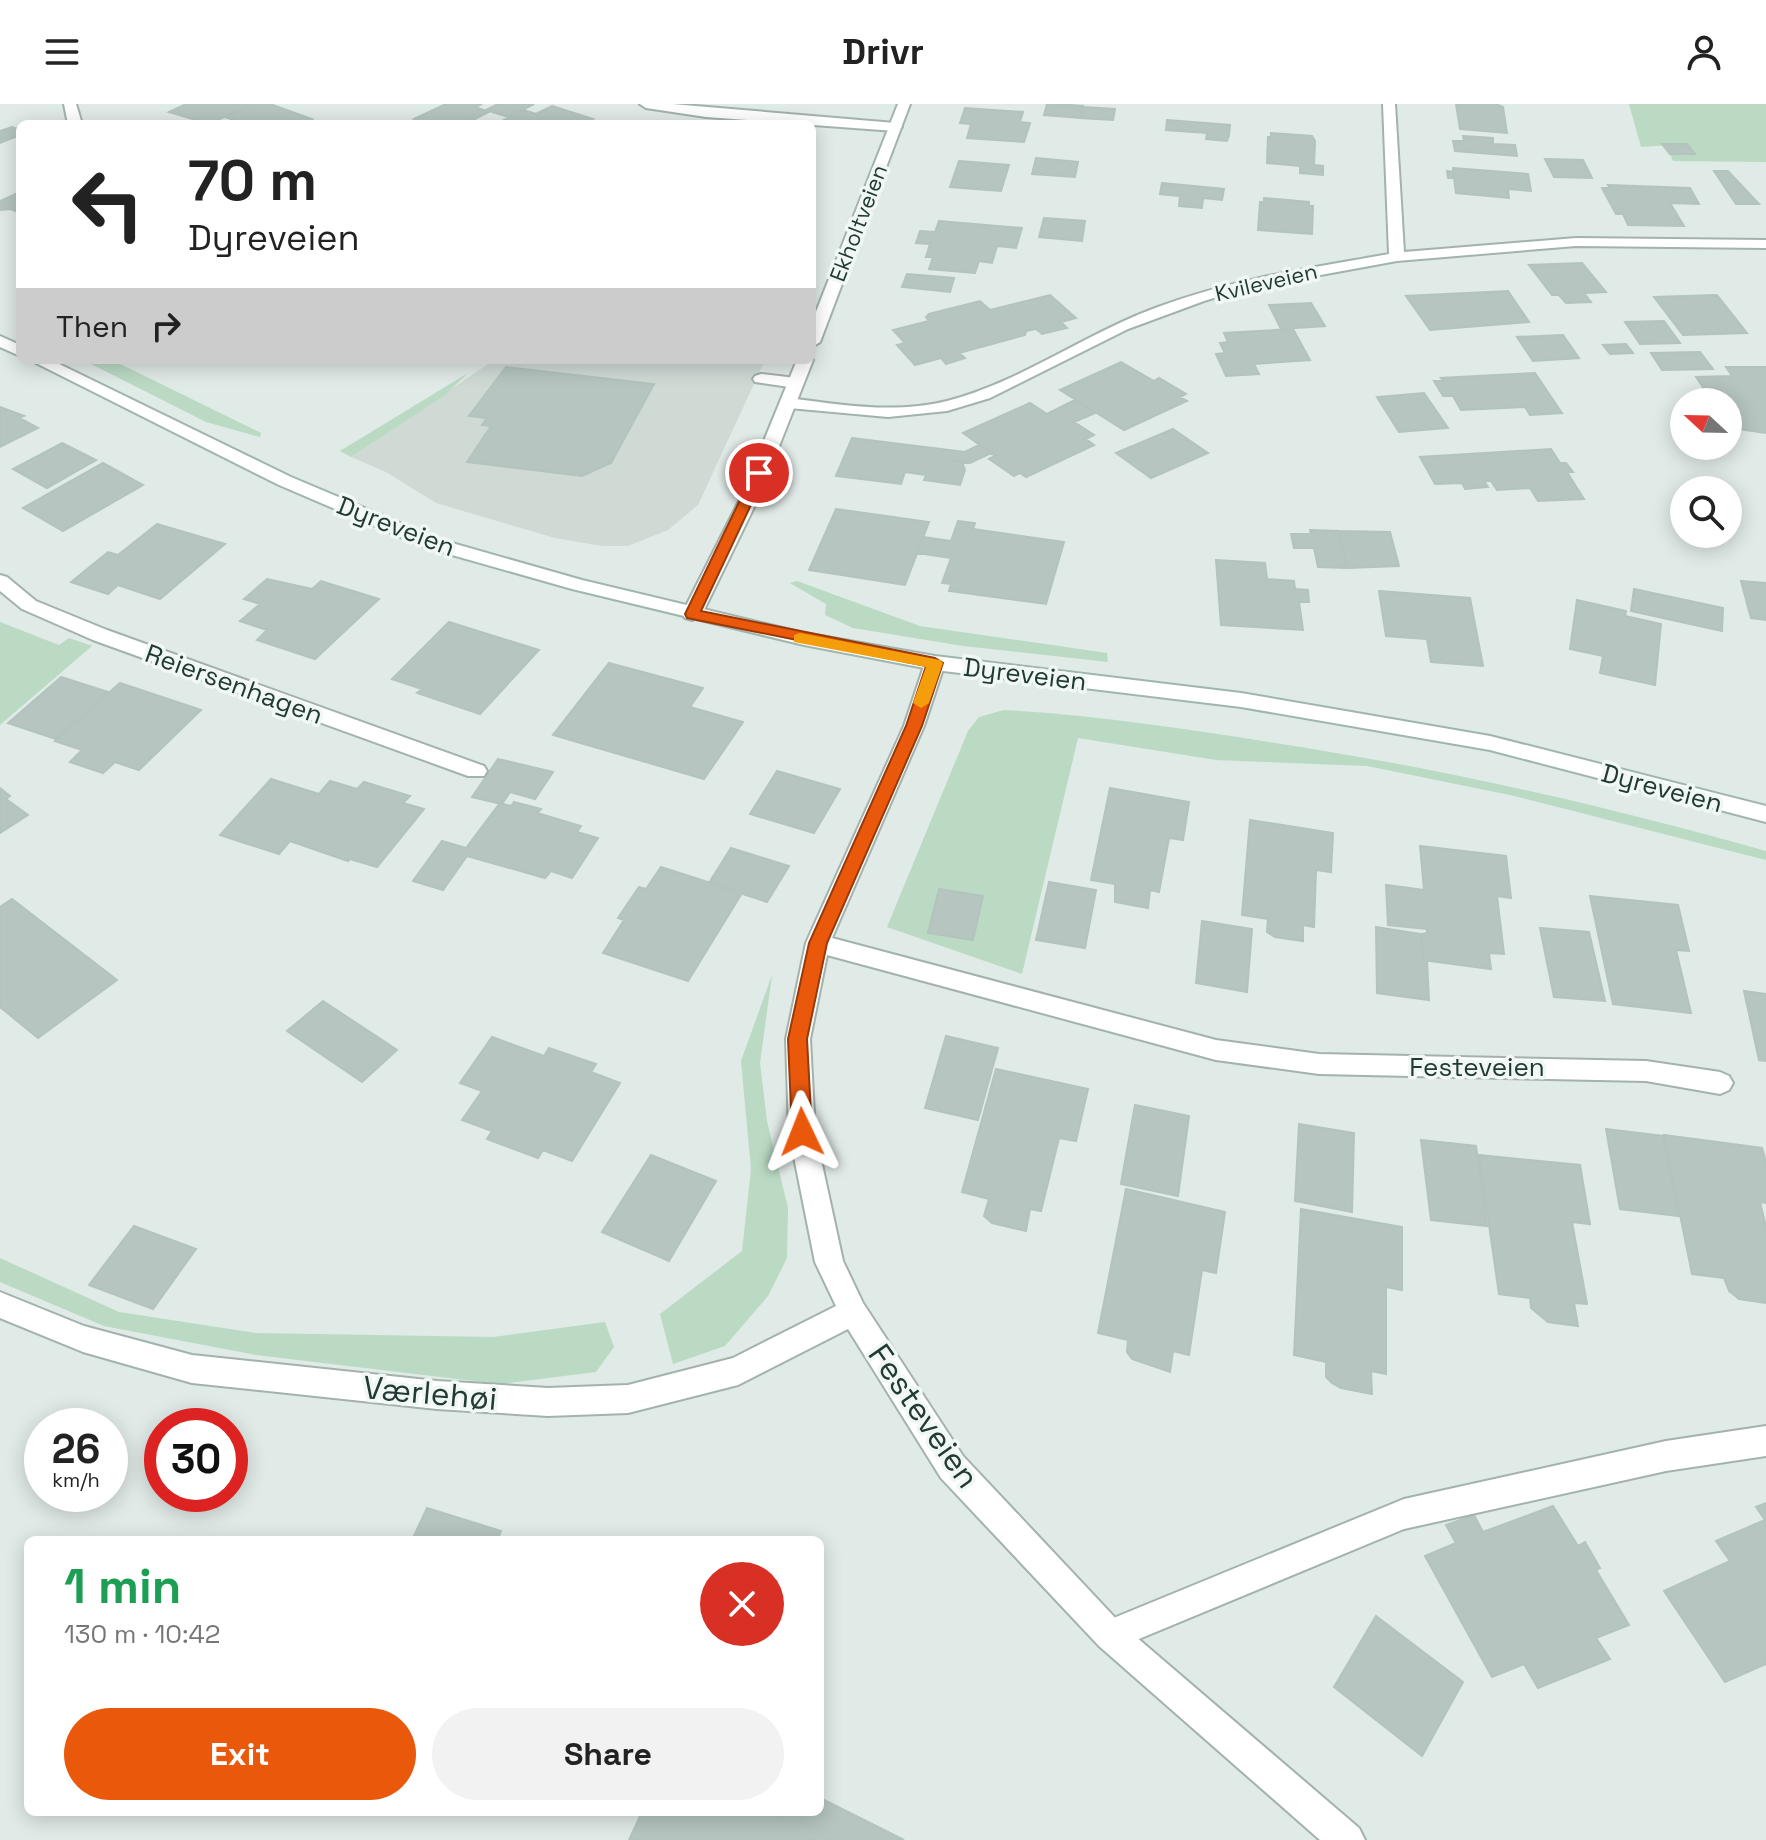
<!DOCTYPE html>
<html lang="en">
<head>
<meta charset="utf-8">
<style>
	body { margin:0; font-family:"Space Grotesk",sans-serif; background:#f2f2f2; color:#222; height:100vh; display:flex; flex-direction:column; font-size:30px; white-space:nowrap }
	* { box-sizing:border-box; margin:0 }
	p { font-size:26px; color:#767676 }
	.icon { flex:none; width:44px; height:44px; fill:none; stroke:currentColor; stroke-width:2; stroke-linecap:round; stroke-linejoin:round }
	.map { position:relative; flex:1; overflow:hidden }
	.side { position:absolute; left:24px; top:1432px; width:800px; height:280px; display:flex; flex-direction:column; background:#fff; border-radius:12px; box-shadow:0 4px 20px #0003 }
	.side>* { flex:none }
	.banner { position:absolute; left:16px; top:16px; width:800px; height:244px; border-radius:12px; box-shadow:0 4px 20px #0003; background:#fff; color:#222; overflow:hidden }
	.needle { width:52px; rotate:292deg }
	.buttons { position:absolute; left:1670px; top:284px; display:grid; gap:16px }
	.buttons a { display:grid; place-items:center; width:72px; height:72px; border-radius:50%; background:#fff; box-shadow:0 4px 20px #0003; font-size:40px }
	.speed { position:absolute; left:24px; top:1304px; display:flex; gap:16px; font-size:40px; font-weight:700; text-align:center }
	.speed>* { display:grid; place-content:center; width:104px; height:104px; border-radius:50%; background:#fff; box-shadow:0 4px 20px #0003; line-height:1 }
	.speed small { font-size:20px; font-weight:400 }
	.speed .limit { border:12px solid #d22; background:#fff; color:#111 }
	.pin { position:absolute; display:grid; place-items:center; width:68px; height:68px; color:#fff; margin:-34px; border:4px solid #fff; border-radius:50%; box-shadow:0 2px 8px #0007 }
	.me { position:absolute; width:88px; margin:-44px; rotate:358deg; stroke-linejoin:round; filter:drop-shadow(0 0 6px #0008) }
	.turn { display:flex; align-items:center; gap:28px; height:168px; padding:0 40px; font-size:36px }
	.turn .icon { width:104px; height:104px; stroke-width:2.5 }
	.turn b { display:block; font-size:56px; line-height:68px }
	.then { display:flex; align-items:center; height:76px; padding:0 40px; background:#0003; gap:16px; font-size:30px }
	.round { display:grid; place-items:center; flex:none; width:84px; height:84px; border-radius:42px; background:#f2f2f2 }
	.head { display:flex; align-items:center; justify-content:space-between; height:136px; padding:0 40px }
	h1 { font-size:48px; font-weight:600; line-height:60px; color:#1e9e55 }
	.primary-button { display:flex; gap:16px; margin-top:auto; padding:16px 40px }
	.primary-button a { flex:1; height:92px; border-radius:48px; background:#ea580c; color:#fff; font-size:32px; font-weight:600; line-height:92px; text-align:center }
	.primary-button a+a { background:#f2f2f2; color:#222 }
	header { display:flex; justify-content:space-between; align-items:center; height:104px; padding:0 40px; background:#fff; font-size:36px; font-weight:600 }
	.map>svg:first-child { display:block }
</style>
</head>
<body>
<header><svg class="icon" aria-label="menu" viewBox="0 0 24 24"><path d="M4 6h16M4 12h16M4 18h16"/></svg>Drivr<svg class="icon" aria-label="person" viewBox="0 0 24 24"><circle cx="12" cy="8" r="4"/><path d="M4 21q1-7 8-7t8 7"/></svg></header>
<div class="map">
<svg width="1766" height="1736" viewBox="0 0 1766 1736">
	<rect width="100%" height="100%" fill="#e0eae6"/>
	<!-- built -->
	<path fill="#cfdad5" d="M 494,256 L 765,256 L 698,401 L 668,426 L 628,442 L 602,442 L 555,434 L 436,399 L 386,368 L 351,353 Z"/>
	<!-- green -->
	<path fill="#badac4" d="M 1629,0 L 1766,0 L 1766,58 L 1673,57 L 1670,50 L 1694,49 L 1686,40 L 1641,43 Z
		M 83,256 L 112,256 L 261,329 L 260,333 L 206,318 Z
		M 468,269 L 445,291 L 351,353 L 340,347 Z
		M 797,477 L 920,522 L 1107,549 L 1108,558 L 963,542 L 853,524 L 825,511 L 826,500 L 790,479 Z
		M 0,518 L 59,541 L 69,534 L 92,542 L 0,621 Z
		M 1004,606 C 1093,611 1181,624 1269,638 C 1439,664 1600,700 1766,747 L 1766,756 L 1510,691 L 1367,662 L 1216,656 L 1078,634 L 1022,870 L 887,823 L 968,627 L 979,613 Z
		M 772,871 L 760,959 L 767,1017 L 788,1104 L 787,1154 L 768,1192 L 725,1242 L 673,1260 L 660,1210 L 742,1147 L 751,1065 L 741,957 Z
		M 0,1154 L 119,1208 L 256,1229 L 493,1233 L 605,1218 L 614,1243 L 596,1268 L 499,1280 L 256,1251 L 104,1222 L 0,1178 Z"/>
	<!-- building -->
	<path fill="#b6c5bf" stroke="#b3c3bd" stroke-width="2" d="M 186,0 L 185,0 L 252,0 L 209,20 L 169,8 Z
		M 252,0 L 270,0 L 312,15 L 301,20 L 232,20 L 237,17 L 225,13 Z
		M 446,0 L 482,0 L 475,3 L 489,8 L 465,20 L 427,20 L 414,15 Z
		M 498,0 L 534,0 L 508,13 L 486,6 Z
		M 1047,0 L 1058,0 L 1083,2 L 1080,14 L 1044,11 Z
		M 1456,0 L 1496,0 L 1503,3 L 1507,29 L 1460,25 Z
		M 552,2 L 593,15 L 584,20 L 496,20 L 524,6 L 536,10 Z
		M 1083,3 L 1115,5 L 1113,16 L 1080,14 Z
		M 965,4 L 1023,8 L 1020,18 L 1030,19 L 1024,38 L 967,34 L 971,20 L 960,19 Z
		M 1167,16 L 1230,21 L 1229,31 L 1227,37 L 1206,35 L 1207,29 L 1166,26 Z
		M 12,23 L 20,26 L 20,31 L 0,39 L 0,27 Z
		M 1271,29 L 1312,32 L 1315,37 L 1314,61 L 1323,62 L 1323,71 L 1300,69 L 1300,62 L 1267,59 L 1268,33 L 1271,33 Z
		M 1463,32 L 1493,34 L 1493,40 L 1515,41 L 1517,52 L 1455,47 L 1453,37 L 1464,37 Z
		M 1662,40 L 1687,40 L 1695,50 L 1670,50 Z
		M 1036,54 L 1078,58 L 1075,73 L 1032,70 Z
		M 1545,55 L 1583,56 L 1592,74 L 1554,73 Z
		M 959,57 L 1009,61 L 1001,87 L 950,83 Z
		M 1453,64 L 1528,70 L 1531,87 L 1508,85 L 1509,94 L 1456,89 L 1454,74 L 1448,74 L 1447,67 L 1453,68 Z
		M 1714,67 L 1728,67 L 1759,100 L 1736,100 Z
		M 1162,79 L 1224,85 L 1222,96 L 1203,94 L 1202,104 L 1179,102 L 1180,92 L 1160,90 Z
		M 1608,81 L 1690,84 L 1699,100 L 1670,99 L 1684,122 L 1628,121 L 1623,110 L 1616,110 L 1602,84 L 1610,84 Z
		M 20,88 L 20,109 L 11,105 L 0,106 L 0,97 Z
		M 1264,94 L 1309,98 L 1309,102 L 1313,102 L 1312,130 L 1258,126 L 1260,98 L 1264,98 Z
		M 1044,114 L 1085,117 L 1082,137 L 1039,133 Z
		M 939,117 L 1022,124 L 1016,144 L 997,142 L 992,159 L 979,157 L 975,169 L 929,165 L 933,153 L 926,153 L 930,140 L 916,139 L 920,127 L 935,128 Z
		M 1582,159 L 1606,188 L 1584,189 L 1591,198 L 1566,199 L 1559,191 L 1552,191 L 1529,161 Z
		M 907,170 L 954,174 L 950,188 L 902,183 Z
		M 1508,187 L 1529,218 L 1430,226 L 1406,192 Z
		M 1050,191 L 1076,214 L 1061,218 L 1067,224 L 1042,230 L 1036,225 L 1026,227 L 1025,231 L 959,249 L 965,254 L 946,260 L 941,254 L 915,261 L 897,241 L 905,239 L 893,226 L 929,217 L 926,213 L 929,210 L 980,197 L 990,206 Z
		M 1717,191 L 1747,229 L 1683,231 L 1654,193 Z
		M 1311,199 L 1325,222 L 1281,225 L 1269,201 Z
		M 1664,217 L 1680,239 L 1640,240 L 1625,218 Z
		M 1293,225 L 1310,256 L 1254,260 L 1259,270 L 1226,272 L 1216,250 L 1225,249 L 1220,239 L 1228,238 L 1224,229 Z
		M 1563,231 L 1579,254 L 1533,257 L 1517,233 Z
		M 1626,240 L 1633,249 L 1610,250 L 1603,241 Z
		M 1700,248 L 1713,265 L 1662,266 L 1651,249 Z
		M 1121,258 L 1154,277 L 1159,274 L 1186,290 L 1180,293 L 1187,297 L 1124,326 L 1060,286 Z
		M 506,263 L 654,280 L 611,359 L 582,372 L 467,358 L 491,322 L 482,321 L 487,314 L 469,312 Z
		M 1726,263 L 1766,263 L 1766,329 L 1732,324 L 1728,318 L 1728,298 L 1713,298 L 1696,273 L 1732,272 Z
		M 1535,269 L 1562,309 L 1530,311 L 1525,303 L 1461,306 L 1453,292 L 1443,292 L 1434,277 L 1444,277 L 1441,274 Z
		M 1424,289 L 1448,324 L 1399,328 L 1377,293 Z
		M 1075,296 L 1095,309 L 1074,318 L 1094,331 L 1086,335 L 1094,341 L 1026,373 L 1020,369 L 1014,372 L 989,355 L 995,352 L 963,329 L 1030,299 L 1047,310 Z
		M 0,303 L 24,312 L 20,314 L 38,324 L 0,343 Z
		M 1173,325 L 1208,349 L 1151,374 L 1116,349 Z
		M 852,334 L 965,348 L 979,341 L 991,349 L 970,359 L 950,356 L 962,358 L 965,366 L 960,381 L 924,376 L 926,371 L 905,368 L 901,380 L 836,372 Z
		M 62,339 L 96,356 L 47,384 L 13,365 Z
		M 1551,345 L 1560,359 L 1566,359 L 1573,368 L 1567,368 L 1584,395 L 1538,397 L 1530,384 L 1497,386 L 1491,377 L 1484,377 L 1488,383 L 1465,385 L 1462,379 L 1435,380 L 1420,353 Z
		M 103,359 L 143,381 L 63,427 L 23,404 Z
		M 836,405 L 929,418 L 905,481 L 809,466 Z
		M 958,417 L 975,419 L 973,425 L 1064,438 L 1046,500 L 949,487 L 951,480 L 942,479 L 951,454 L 917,449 L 924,433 L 951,437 Z
		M 157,420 L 225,440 L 160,495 L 118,481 L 108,490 L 71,478 L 108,448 L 118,451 Z
		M 1310,426 L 1339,427 L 1347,464 L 1318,463 L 1314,444 L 1294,444 L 1291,430 L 1311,430 Z
		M 1339,427 L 1390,428 L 1399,462 L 1347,464 Z
		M 1216,456 L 1265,459 L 1267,475 L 1294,477 L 1295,485 L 1308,486 L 1309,498 L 1299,498 L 1303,526 L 1221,521 Z
		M 267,475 L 312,485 L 321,477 L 379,495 L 315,555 L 257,536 L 267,526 L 240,517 L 260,500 L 244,495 Z
		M 1741,477 L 1766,479 L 1766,516 L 1751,514 Z
		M 1634,485 L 1723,504 L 1722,527 L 1631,507 Z
		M 1379,487 L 1470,494 L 1483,562 L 1431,558 L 1427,535 L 1386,532 Z
		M 1577,496 L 1626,507 L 1625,512 L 1661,520 L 1655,581 L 1600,569 L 1603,552 L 1570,545 Z
		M 449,518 L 539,546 L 480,610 L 417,589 L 422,585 L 392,575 Z
		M 609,559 L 703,584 L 690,603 L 743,618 L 704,675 L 553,631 Z
		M 61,573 L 108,588 L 56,635 L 8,619 Z
		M 120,579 L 201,606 L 139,666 L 115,658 L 103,669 L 70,658 L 82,646 L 55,637 Z
		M 498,655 L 553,668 L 535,695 L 510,688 L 502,700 L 472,693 Z
		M 777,667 L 840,685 L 814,729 L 750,710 Z
		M 271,675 L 319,690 L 330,677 L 357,685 L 364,678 L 410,692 L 403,699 L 424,705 L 377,763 L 350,755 L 348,757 L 290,737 L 279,750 L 220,731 Z
		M 0,684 L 10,692 L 6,695 L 28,711 L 0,729 Z
		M 1110,684 L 1189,698 L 1183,736 L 1169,734 L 1159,788 L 1150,786 L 1148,804 L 1115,798 L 1115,780 L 1091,776 Z
		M 514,698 L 541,705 L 537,709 L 581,722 L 577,728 L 598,734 L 572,774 L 551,767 L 545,774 L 467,752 L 443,786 L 413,777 L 442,737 L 466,744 L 500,699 L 511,702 Z
		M 1250,716 L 1333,729 L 1331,768 L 1316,766 L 1314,823 L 1303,821 L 1303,837 L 1275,833 L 1267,828 L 1268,815 L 1242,811 Z
		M 1420,742 L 1506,752 L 1511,794 L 1497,792 L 1504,850 L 1489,849 L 1491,865 L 1423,856 L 1421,830 L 1427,829 L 1427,825 L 1388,821 L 1386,781 L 1424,786 Z
		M 731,744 L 789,762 L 767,798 L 709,779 Z
		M 661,763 L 742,789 L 688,877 L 603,849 L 624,816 L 618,814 L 639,783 L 646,785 Z
		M 1049,778 L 1096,786 L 1085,844 L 1036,836 Z
		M 939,785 L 983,792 L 973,836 L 928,829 Z
		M 1590,792 L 1678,801 L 1689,847 L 1676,846 L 1691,909 L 1613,900 Z
		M 12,795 L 117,876 L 38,934 L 0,903 L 0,803 Z
		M 1202,817 L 1252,825 L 1247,888 L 1196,879 Z
		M 1376,823 L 1421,830 L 1423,856 L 1427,857 L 1429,896 L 1377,889 Z
		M 1540,824 L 1589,828 L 1605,897 L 1554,893 Z
		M 1744,887 L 1766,890 L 1766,957 L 1759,956 Z
		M 323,897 L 397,946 L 362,978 L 287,927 Z
		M 946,932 L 998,944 L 978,1016 L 925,1004 Z
		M 492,933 L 544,952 L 549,944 L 596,960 L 591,968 L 620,979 L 572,1057 L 543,1046 L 538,1054 L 487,1035 L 492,1027 L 462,1016 L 482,987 L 460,979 Z
		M 996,965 L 1088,985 L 1076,1037 L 1059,1034 L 1041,1107 L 1030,1105 L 1026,1127 L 992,1119 L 984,1112 L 989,1095 L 962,1088 Z
		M 1135,1001 L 1189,1012 L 1178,1092 L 1121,1080 Z
		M 1299,1020 L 1354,1029 L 1352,1108 L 1295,1097 Z
		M 1606,1025 L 1663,1032 L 1679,1112 L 1620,1105 Z
		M 1664,1031 L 1762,1044 L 1766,1058 L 1766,1099 L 1760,1098 L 1766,1123 L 1766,1199 L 1739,1195 L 1729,1187 L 1724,1174 L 1692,1170 Z
		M 1421,1036 L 1476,1042 L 1487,1122 L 1431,1116 Z
		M 651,1051 L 716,1077 L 669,1157 L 602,1128 Z
		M 1479,1051 L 1580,1061 L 1590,1120 L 1572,1118 L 1587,1200 L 1574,1199 L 1578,1222 L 1548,1218 L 1531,1204 L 1530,1194 L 1499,1190 Z
		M 1126,1085 L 1225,1108 L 1216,1169 L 1202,1166 L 1189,1251 L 1173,1247 L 1170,1268 L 1132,1255 L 1127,1248 L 1128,1236 L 1098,1229 Z
		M 1301,1105 L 1402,1123 L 1402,1186 L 1386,1183 L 1386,1270 L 1371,1267 L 1372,1290 L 1341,1284 L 1332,1279 L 1326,1273 L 1326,1258 L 1294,1251 Z
		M 134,1122 L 196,1145 L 153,1205 L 89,1181 Z
		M 1766,1399 L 1766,1560 L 1725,1578 L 1664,1487 L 1730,1457 L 1716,1437 L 1765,1416 L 1756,1403 Z
		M 1553,1402 L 1578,1442 L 1585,1438 L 1600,1464 L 1596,1466 L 1629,1521 L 1596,1534 L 1610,1555 L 1538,1584 L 1524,1560 L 1492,1573 L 1425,1452 L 1456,1439 L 1446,1421 L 1474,1411 L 1483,1428 Z
		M 427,1404 L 501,1427 L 497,1436 L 412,1436 Z
		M 1376,1512 L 1463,1578 L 1422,1652 L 1334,1583 Z
		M 820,1694 L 904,1736 L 629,1736 L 642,1708 L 770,1708 L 782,1714 L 784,1708 L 820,1708 Z"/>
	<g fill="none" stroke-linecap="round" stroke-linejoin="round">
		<!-- service casing -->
		<g stroke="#a3b2ad" stroke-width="4">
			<path id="service" d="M 761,270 L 796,274 L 804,279 L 796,284 L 755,278 L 753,275 L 755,272 Z
				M 1766,1322 L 1766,1352 L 1666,1367 L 1404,1425 L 1110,1547 L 1099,1542 L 1094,1531 L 1099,1520 L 1404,1395 L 1666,1337 Z"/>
		</g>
		<!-- minor casing -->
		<g stroke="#a3b2ad" stroke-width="4">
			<path id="minor" d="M 64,0 L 76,0 L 82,20 L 68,20 Z
				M 640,0 L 672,0 L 895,19 L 902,23 L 895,27 L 706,13 L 646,4 Z
				M 1383,0 L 1395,0 L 1404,148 L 1576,134 L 1766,136 L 1766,144 L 1576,142 L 1397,157 L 1239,186 L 1204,197 L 1128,225 L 990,294 L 947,307 L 888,313 L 789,304 L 781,299 L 789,294 C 841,301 895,310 947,297 C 1021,278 1086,229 1158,203 C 1233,175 1311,164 1389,150 Z
				M 0,471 L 7,473 L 36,497 L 107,526 L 484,662 L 487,667 L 484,672 L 468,672 L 93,536 L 22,505 L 0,487 Z
				M 935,552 L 945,559 L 924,622 L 832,834 L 1216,936 L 1319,950 L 1646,957 L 1720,968 L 1729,972 L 1733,979 L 1729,986 L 1720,990 L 1646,977 L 1319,970 L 1216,956 L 827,851 L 810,935 L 815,1028 L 843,1157 L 863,1199 L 963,1352 L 1121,1520 L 1359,1724 L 1365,1736 L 1320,1736 L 1099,1542 L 941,1374 L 848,1225 L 738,1281 L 628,1309 L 548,1312 L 437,1305 L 192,1279 L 83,1248 L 0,1214 L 0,1188 L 84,1222 L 192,1251 L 437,1277 L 548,1284 L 628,1281 L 733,1254 L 836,1202 L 815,1158 L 789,1028 L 786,935 L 806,839 L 904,622 L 925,559 Z"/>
		</g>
		<!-- tertiary casing -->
		<g stroke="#a3b2ad" stroke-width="4">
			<path id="tertiary" d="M 898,0 L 910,0 L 820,238 L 812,243 L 812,218 Z
				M 812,254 L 813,256 L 759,393 L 702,510 L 692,516 L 685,514 L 682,510 L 741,393 L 797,256 Z"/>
		</g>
		<!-- secondary casing -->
		<g stroke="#a0b5ae" stroke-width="4">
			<path id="secondary" d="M 0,232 L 20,241 L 20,252 L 0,243 Z
				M 30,256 L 51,256 L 291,373 L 438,435 L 582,476 L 804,529 L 935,552 L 1241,589 L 1490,632 L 1766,702 L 1766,718 L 1490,646 L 1241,603 L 935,566 L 804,541 L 572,485 L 424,443 L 279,381 Z"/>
		</g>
		<!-- service -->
		<use href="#service" fill="#fff" fill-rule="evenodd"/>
		<!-- minor -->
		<use href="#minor" fill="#fff" fill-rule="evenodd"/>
		<!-- tertiary -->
		<use href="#tertiary" fill="#fff" fill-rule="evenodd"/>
		<!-- secondary -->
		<use href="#secondary" fill="#fff" fill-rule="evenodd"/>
	</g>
	<!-- route -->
	<path fill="#ea580c" stroke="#983908" stroke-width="2" d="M 759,365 L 766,369 L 701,507 L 935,554 L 943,559 L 922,622 L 827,839 L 807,935 L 812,1028 L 809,1034 L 802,1036 L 795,1034 L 792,1028 L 788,935 L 809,839 L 906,622 L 926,562 L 687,514 L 685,510 L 753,369 Z"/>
	<!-- slow -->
	<path fill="#f59e0b" d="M 800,529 L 940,556 L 943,559 L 929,599 L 921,604 L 913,599 L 926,563 L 794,538 L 794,531 Z"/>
	<g text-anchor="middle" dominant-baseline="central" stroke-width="7" stroke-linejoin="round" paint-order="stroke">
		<!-- far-street labels -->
		<g font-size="22" fill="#223a34" stroke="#f0f7f4">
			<text transform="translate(858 119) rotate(-69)">Ekholtveien</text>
			<text transform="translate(1266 178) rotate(-13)">Kvileveien</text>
		</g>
		<!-- street labels -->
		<g font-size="26" fill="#223a34" stroke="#f0f7f4">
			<text transform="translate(396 422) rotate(21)">Dyreveien</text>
			<text transform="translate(1025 570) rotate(7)">Dyreveien</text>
			<text transform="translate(234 580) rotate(20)">Reiersenhagen</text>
			<text transform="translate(1662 684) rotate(15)">Dyreveien</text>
			<text x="1477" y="963">Festeveien</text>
		</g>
		<!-- near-street labels -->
		<g font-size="32" fill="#223a34" stroke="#f0f7f4">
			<text transform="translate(430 1289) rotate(5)">Værlehøi</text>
			<text transform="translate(924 1312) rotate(55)">Festeveien</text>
		</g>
	</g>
</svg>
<div class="buttons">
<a><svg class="needle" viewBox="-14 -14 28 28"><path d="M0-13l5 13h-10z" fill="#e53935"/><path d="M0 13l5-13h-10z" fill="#767676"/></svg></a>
<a><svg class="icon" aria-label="search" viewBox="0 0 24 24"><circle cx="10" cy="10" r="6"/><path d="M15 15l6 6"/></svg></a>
</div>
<div class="speed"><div>26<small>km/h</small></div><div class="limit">30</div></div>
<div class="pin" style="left:759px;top:369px;background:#d93025"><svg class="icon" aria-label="arrive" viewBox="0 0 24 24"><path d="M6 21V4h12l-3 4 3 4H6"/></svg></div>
<svg class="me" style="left:802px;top:1028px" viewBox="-20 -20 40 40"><path d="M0-17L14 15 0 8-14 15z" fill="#ea580c" stroke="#fff" stroke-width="4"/></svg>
<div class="banner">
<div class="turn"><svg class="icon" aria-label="left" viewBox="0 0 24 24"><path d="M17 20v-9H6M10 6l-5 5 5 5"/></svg><div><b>70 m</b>Dyreveien</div></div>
<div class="then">Then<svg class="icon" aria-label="right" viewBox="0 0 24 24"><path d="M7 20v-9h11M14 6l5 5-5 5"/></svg></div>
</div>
<section class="side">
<div class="head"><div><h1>1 min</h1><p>130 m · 10:42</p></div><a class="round" style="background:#d93025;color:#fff"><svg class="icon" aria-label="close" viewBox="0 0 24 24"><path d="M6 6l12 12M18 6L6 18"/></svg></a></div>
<div class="primary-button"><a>Exit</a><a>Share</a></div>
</section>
</div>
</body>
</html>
